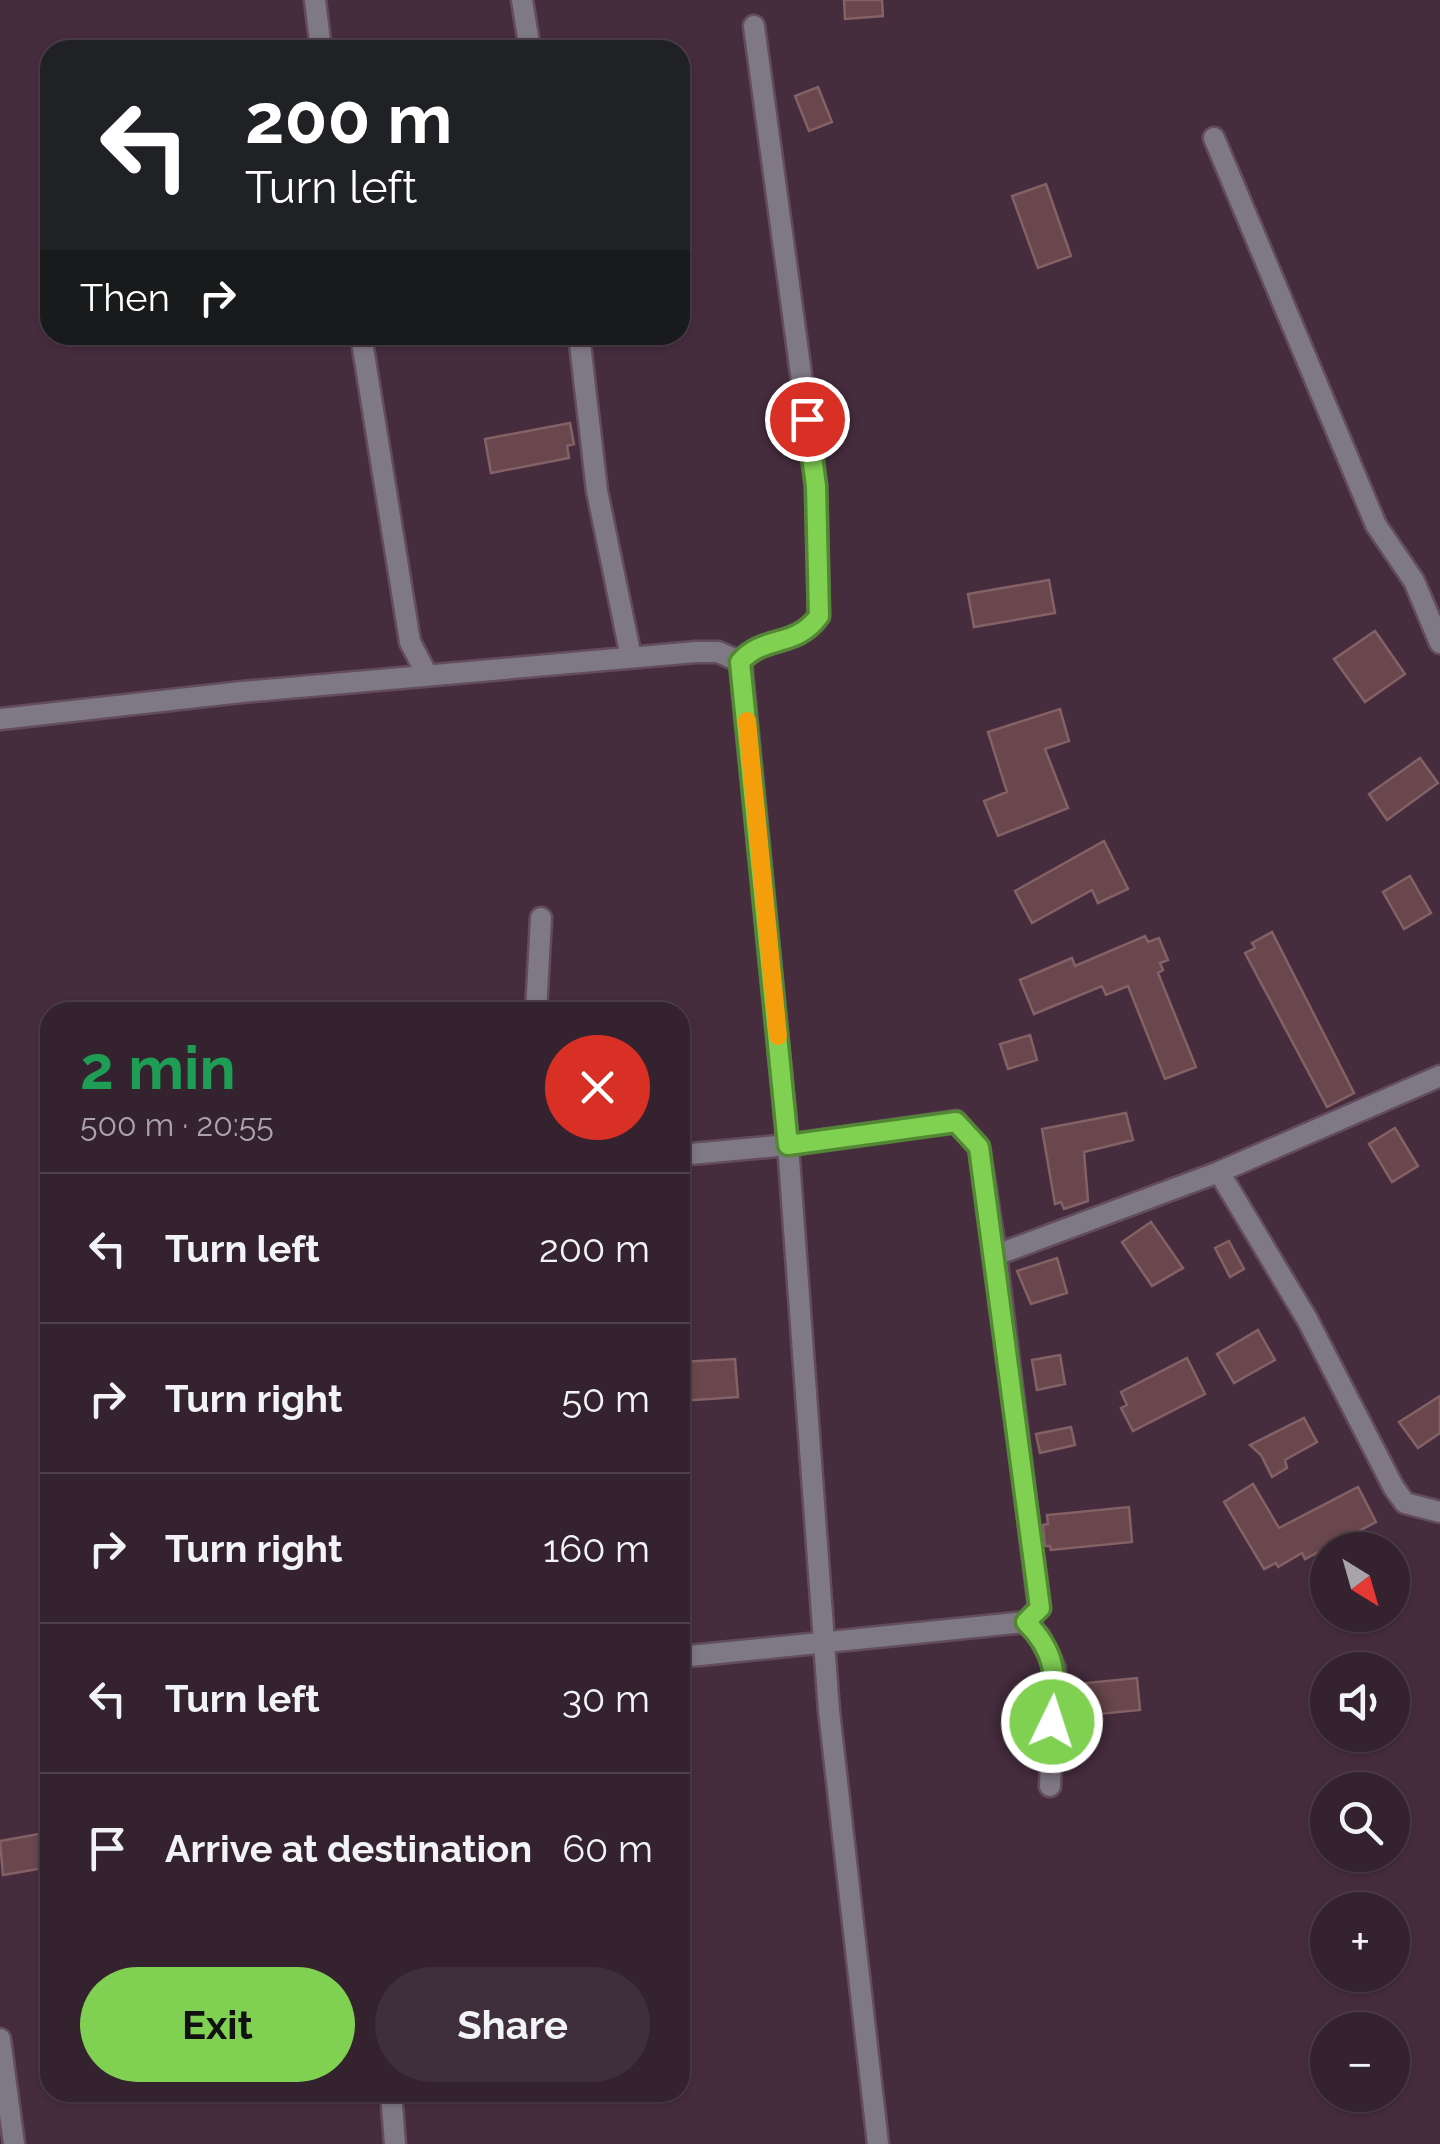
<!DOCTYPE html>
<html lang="en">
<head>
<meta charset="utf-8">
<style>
	body { margin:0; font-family:Raleway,sans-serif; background:#3f2f3a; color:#f1f3f6; height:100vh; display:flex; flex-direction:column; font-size:38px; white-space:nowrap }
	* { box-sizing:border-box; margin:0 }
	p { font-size:32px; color:#a9a4aa }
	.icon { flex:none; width:55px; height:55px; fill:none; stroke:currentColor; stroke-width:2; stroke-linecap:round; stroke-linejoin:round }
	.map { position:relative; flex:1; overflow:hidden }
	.side { position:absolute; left:40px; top:1002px; width:650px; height:1100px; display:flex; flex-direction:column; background:#34222e; border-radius:30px; box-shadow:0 2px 8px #0004,0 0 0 2px #4e3f4a }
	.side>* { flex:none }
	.top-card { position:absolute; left:40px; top:40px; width:650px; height:305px; border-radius:30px; box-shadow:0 2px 8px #0004,0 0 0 2px #4e3f4a; background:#202124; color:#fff; overflow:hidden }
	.needle { width:65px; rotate:143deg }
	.controls { position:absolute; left:1310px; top:1532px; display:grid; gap:20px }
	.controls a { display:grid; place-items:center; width:100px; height:100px; border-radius:50%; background:#34222e; box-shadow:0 2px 8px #0004,0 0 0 2px #4e3f4a; font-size:50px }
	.pin { position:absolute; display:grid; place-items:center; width:85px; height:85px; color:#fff; margin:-42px; border:5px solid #fff; border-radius:50%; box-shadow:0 2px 10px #0007 }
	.me { position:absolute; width:110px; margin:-55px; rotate:4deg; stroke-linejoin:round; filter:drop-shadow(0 0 8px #0008) }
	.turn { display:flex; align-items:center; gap:35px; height:210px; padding:0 40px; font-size:45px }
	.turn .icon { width:130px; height:130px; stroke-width:2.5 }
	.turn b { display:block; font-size:70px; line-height:85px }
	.then { display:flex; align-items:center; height:95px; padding:0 40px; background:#0003; gap:20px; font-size:38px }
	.round { display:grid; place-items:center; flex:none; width:105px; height:105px; border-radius:52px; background:#3f2f3a }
	.headline { display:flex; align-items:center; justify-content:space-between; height:170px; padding:0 40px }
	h1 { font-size:60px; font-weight:700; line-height:75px; color:#1e9e55 }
	.button { display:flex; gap:20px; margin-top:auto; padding:20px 40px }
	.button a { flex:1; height:115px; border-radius:60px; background:#80d052; color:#111; font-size:40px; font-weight:700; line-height:115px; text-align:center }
	.button a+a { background:#3f2f3a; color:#f1f3f6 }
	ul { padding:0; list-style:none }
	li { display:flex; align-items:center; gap:30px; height:150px; padding:0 40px; border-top:2px solid #4e3f4a }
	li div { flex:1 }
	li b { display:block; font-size:38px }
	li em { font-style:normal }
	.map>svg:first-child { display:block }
</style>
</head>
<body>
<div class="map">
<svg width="1440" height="2144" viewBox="0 0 1440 2144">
	<rect width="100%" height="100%" fill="#462d3e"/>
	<!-- building -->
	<path fill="#69474c" stroke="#846165" stroke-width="2.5" d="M 844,0 L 882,0 L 883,16 L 845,19 Z
		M 818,87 L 832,122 L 809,131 L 795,96 Z
		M 1046,184 L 1071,256 L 1038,268 L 1012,196 Z
		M 570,423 L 574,444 L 567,446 L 569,458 L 491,473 L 485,439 Z
		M 1049,580 L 1055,613 L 974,627 L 968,594 Z
		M 1375,631 L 1405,674 L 1365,702 L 1334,659 Z
		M 1060,709 L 1069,741 L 1045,749 L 1068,808 L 998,836 L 984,801 L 1007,792 L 988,732 Z
		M 1420,758 L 1438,783 L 1387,820 L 1369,794 Z
		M 1104,841 L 1128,889 L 1098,903 L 1092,890 L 1032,923 L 1015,891 Z
		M 1410,876 L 1431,913 L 1404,929 L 1383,892 Z
		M 1272,932 L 1354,1093 L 1327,1107 L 1245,953 L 1255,948 L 1252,943 Z
		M 1145,936 L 1148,942 L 1159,938 L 1168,960 L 1160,963 L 1163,970 L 1158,973 L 1196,1067 L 1165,1079 L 1128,986 L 1106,995 L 1102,986 L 1034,1014 L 1020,980 L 1072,958 L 1075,966 Z
		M 1030,1035 L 1037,1060 L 1008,1069 L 1000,1044 Z
		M 1126,1113 L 1133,1140 L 1084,1152 L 1088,1201 L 1064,1209 L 1061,1202 L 1055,1204 L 1042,1129 Z
		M 1395,1128 L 1418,1166 L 1392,1182 L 1369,1144 Z
		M 1151,1222 L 1183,1268 L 1152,1286 L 1122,1242 Z
		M 1229,1241 L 1244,1269 L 1230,1277 L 1215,1248 Z
		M 1057,1258 L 1067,1293 L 1031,1304 L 1017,1271 Z
		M 1258,1330 L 1275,1360 L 1234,1383 L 1217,1354 Z
		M 1060,1355 L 1065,1384 L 1037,1390 L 1032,1360 Z
		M 1187,1358 L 1205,1394 L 1133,1431 L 1121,1408 L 1127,1405 L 1121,1392 Z
		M 735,1359 L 738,1397 L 680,1401 L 680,1362 Z
		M 1440,1396 L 1440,1433 L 1418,1448 L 1399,1422 Z
		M 1304,1418 L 1317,1442 L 1285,1460 L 1287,1468 L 1272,1477 L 1261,1455 L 1250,1445 Z
		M 1071,1427 L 1075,1445 L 1040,1453 L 1036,1434 Z
		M 1253,1484 L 1279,1528 L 1358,1487 L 1376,1522 L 1305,1559 L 1302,1553 L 1278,1567 L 1276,1563 L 1264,1569 L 1224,1502 Z
		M 1129,1507 L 1132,1542 L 1051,1550 L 1050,1546 L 1045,1546 L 1043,1525 L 1048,1524 L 1047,1515 Z
		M 1137,1678 L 1140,1710 L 1089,1715 L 1086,1683 Z
		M 50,1832 L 50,1867 L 3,1875 L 0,1841 Z"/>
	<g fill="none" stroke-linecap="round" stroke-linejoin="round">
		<!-- street casing -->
		<g stroke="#634c5c" stroke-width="25">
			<path id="street" d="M 315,0 L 321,50
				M 522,0 L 530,50
				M 754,26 L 816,485 L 819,616 C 795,649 764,634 741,662 L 788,1145 L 829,1711 L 878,2144
				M 1214,138 L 1376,525 L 1414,581 L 1440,643
				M 361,335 L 410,642 L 427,675
				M 579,335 L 597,491 L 631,657
				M 0,719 L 242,692 L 696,652 L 718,652 L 741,662
				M 536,1012 L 541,918
				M 680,1155 L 788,1145 L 956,1121 L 979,1147 L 996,1255 L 1219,1172 L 1440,1076
				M 1219,1172 L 1307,1319 L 1394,1488 L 1405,1503 L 1440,1512
				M 1026,1622 L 1039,1636 L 1055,1668 L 1050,1786
				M 680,1657 L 1026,1622 L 1039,1608 L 996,1255
				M 0,2039 L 14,2144
				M 391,2092 L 395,2144"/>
		</g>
		<!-- street -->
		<use href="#street" stroke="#7f7986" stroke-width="20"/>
	</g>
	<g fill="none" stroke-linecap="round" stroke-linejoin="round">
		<!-- route casing -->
		<g stroke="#538735" stroke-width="25">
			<path id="route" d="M 807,419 L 816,486 L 819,616 C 795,649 764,634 740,662 L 788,1145 L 956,1122 L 979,1147 L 1040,1608 L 1026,1622 C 1059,1655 1055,1678 1052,1722"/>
		</g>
		<!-- route -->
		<use href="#route" stroke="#80d052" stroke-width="18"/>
		<!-- slow -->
		<path stroke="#f59e0b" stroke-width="18" d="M 747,721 L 778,1036"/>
	</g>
</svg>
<div class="controls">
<a><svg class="needle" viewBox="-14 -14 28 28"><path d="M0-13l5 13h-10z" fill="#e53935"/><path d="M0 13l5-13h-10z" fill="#a9a4aa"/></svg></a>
<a><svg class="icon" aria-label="sound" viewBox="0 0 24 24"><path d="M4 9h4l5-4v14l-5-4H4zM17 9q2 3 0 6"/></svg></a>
<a><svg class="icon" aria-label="search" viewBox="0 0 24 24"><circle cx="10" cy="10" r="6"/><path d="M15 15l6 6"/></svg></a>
<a>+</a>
<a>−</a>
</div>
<div class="pin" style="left:807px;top:419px;background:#d93025"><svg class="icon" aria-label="arrive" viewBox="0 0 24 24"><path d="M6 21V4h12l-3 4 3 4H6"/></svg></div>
<svg class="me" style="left:1052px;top:1722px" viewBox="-20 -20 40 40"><circle r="17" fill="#80d052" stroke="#fff" stroke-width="3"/><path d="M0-11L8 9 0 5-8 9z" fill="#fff"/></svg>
<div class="top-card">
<div class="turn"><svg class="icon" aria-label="left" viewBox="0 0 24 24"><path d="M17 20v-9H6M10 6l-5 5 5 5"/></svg><div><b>200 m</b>Turn left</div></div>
<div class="then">Then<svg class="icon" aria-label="right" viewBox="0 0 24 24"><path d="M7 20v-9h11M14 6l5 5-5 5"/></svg></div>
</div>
<section class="side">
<div class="headline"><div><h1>2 min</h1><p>500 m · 20:55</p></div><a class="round" style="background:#d93025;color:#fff"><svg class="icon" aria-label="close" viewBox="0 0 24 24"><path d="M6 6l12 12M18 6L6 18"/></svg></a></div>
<ul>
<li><svg class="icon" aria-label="left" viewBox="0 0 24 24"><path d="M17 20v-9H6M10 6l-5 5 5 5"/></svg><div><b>Turn left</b></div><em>200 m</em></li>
<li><svg class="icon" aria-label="right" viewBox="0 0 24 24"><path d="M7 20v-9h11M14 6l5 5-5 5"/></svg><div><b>Turn right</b></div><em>50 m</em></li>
<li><svg class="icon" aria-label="right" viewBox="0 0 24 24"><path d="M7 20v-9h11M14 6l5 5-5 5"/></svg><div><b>Turn right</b></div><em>160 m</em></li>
<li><svg class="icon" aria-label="left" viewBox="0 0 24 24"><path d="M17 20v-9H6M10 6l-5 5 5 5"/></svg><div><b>Turn left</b></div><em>30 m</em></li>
<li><svg class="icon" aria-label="arrive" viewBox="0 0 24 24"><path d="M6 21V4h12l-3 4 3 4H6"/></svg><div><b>Arrive at destination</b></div><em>60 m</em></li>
</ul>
<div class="button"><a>Exit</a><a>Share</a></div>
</section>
</div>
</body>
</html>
